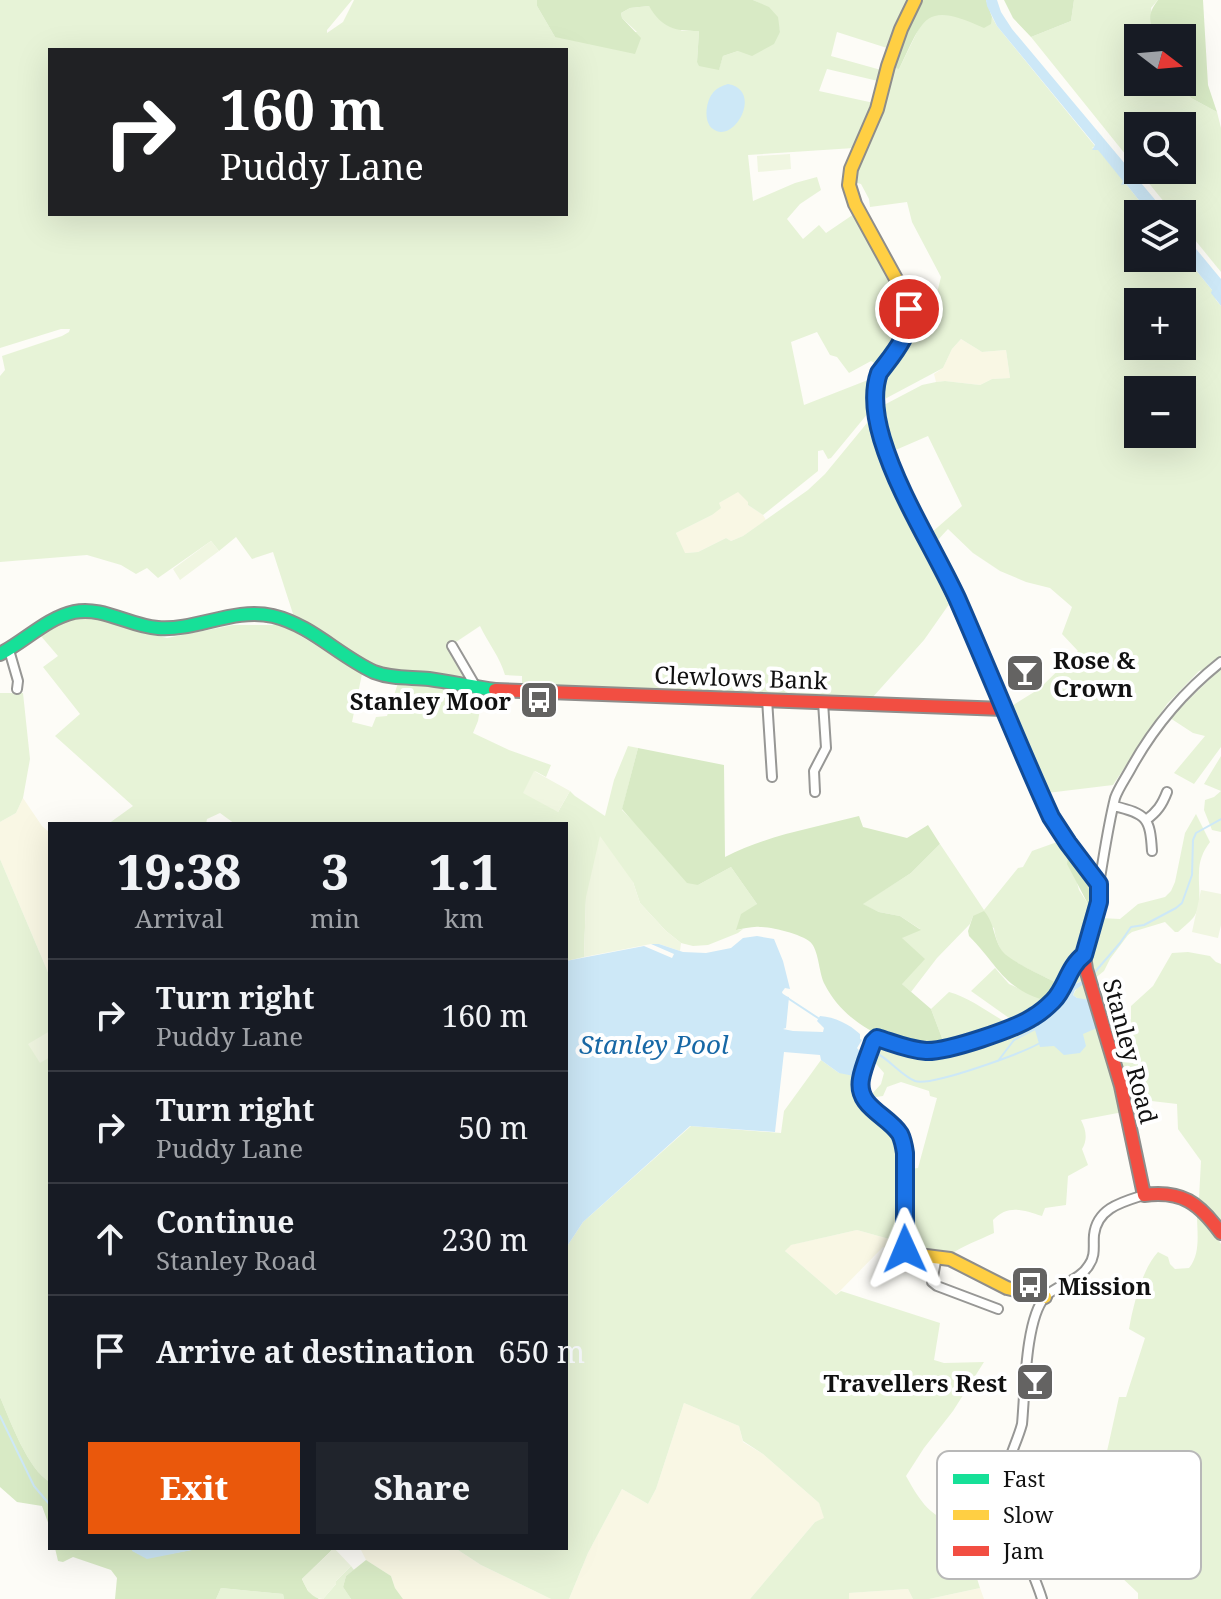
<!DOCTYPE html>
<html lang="en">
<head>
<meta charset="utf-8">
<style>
	body { margin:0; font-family:"Noto Serif",serif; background:#20242c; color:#f1f3f6; height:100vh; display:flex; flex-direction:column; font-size:30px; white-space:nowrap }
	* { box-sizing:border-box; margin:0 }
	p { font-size:26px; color:#9ea1a6 }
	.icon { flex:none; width:44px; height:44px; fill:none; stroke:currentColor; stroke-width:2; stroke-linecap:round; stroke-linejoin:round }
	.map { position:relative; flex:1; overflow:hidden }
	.details { position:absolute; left:48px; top:822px; width:520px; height:728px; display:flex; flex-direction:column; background:#171b24; border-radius:0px; box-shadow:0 8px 32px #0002 }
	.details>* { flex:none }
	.banner { position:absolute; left:48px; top:48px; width:520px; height:168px; border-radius:0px; box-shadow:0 8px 32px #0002; background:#202124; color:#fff; overflow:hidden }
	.needle { width:52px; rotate:106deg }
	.controls { position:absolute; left:1124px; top:24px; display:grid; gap:16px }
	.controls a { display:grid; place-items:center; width:72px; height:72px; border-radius:0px; background:#171b24; box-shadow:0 8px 32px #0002; font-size:40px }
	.pin { position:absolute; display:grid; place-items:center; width:68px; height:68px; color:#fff; margin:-34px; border:4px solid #fff; border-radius:50%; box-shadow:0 2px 8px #0007 }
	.me { position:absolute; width:88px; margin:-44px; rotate:359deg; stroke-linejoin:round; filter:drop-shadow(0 0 6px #0008) }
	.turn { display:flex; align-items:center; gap:28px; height:168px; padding:0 40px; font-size:36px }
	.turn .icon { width:104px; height:104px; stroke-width:2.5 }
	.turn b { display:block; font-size:56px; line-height:68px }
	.eta { display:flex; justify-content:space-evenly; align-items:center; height:136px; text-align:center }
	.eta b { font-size:48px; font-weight:800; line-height:56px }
	.action { display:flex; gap:16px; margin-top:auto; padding:16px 40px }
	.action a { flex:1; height:92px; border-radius:0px; background:#ea580c; color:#fff; font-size:32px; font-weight:800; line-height:92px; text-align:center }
	.action a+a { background:#20242c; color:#f1f3f6 }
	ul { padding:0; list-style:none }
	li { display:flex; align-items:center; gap:24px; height:112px; padding:0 40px; border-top:2px solid #363941 }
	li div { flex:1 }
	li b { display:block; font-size:30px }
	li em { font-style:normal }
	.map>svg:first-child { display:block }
</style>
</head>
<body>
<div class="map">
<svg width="1221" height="1599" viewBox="0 0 1221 1599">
	<rect width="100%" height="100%" fill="#fdfcf7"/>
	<!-- farmland -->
	<path fill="#f9f7e4" d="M 961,339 L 982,352 L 1006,350 L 1010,378 L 992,379 L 980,385 L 945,381 L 936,382 L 934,374 L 943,368 L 952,349 Z
		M 738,491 L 749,502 L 748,505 L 763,515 L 766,520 L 743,536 L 731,541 L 726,538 L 698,552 L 684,553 L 676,533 L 712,515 L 719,503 Z
		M 23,798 L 42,826 L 50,833 L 50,977 L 0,859 L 0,822 L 16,813 Z
		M 857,1230 L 900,1242 L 897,1251 L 883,1247 L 836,1295 L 785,1251 L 790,1245 Z
		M 684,1403 L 739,1426 L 743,1442 L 763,1454 L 819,1503 L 825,1519 L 815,1522 L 750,1599 L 569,1599 L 588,1553 L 622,1489 L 648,1504 L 656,1489 Z
		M 360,1548 L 455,1548 L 481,1565 L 551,1599 L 403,1599 L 395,1588 L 391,1576 L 366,1560 Z
		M 980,1588 L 984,1599 L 929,1599 Z
		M 908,1589 L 913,1599 L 849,1599 L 848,1593 Z"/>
	<!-- green -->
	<path fill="#e7f3d7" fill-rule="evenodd" d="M 0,0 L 352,0 L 327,30 L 327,33 L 343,22 L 354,0 L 537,0 L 537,6 L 555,37 L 637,32 L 622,18 L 621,13 L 630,8 L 649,6 L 682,31 L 699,31 L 697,62 L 719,69 L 723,56 L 738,51 L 780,32 C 776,10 771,9 753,0 L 909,0 L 887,48 L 837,32 L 831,56 L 881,70 L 878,81 L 827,69 L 819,91 L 874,103 L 854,148 L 748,155 L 753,201 L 795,183 L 817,177 L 821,190 L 800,204 L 787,219 L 803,239 L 819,225 L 826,233 L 854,214 L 906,308 L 903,332 L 880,363 L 876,364 L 871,361 L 849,373 L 837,357 L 830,355 L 817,332 L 791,342 L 804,405 L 873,378 L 869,412 L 831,458 L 828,459 L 823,450 L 818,451 L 818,471 L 763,515 L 748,505 L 748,502 L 738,492 L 719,503 L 721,508 L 712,515 L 676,533 L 685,553 L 698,552 L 726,538 L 731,541 L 743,536 L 808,490 L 825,474 L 867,423 L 871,421 L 874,425 L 878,446 L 889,472 L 952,600 L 924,640 L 872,698 L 748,693 L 522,687 L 522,676 L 505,675 C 500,657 488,643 480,626 L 450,646 L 472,682 L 417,671 L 403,674 L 384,672 L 294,617 L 273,552 L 252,559 L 236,537 L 219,551 L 211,541 L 158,578 L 147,568 L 136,574 L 121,565 L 87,555 L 0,562 L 0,376 L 5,370 L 2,356 L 62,336 L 69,332 L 70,329 L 61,329 L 0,348 ZM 50,50 L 566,50 L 566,214 L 50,214 Z
		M 1074,0 L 1158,0 L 1151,8 L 1156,38 L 1138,38 L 1138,82 L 1175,82 L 1191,98 L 1217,112 L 1221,128 L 1221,272 L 1182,224 L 1182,214 L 1174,214 L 1138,170 L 1182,170 L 1182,126 L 1138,126 L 1138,170 L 1031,37 L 1071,21 Z
		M 936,12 C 955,13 972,20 990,24 L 992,17 L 997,26 L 1095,146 L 1092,148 L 1098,149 L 1150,214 L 1138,214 L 1138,258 L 1182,258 L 1182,253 L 1212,290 L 1216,300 L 1221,306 L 1221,657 L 1207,669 L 1199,671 L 1167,704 L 1113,785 L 1047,793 L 1010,707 L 1039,689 L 1078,651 L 1062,634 L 1072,607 L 1050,588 L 1026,582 L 1000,571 L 973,553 L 948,529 L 935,543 L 931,533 L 962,506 L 928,436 L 891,452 L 881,417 L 882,406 L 922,385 L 936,382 L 945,381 L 980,385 L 992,379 L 1010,378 L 1006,350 L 982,352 L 961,339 L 952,349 L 943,368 L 881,401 L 879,385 L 913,308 L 935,301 L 941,277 L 912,222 L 907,202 L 870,207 L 869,199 L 861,184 L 854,182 L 855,176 L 892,68 L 899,69 L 924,18 ZM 1138,302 L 1182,302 L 1182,346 L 1138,346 ZM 1138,390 L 1182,390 L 1182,434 L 1138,434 Z
		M 72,616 L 97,616 L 149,634 L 167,638 L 233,625 L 280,625 L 296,633 L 362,674 L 352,722 L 372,727 L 376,717 L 387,716 L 398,683 L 422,683 L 482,697 L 478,721 L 473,733 L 509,750 L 551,765 L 546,777 L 535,771 L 558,812 L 570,791 L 575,796 L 605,816 L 614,780 L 628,746 L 638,748 L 622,810 L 698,885 L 731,867 L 757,904 L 737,930 L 743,929 L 738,933 L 708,945 L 693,946 L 681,943 L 666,931 L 640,903 L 633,882 L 586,897 L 584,957 L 566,961 L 566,824 L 235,824 L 220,813 L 207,819 L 206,824 L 108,824 L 133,806 L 55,736 L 80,714 L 43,667 L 58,656 L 40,635 Z
		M 1221,668 L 1221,747 L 1194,784 L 1174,773 L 1205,736 L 1193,733 L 1170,718 Z
		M 0,693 L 23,693 L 30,759 L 23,798 L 16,813 L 0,822 Z
		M 1221,756 L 1221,832 L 1212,830 L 1204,810 L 1205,800 L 1214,797 L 1221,791 L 1204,784 Z
		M 1196,814 L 1210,842 C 1203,851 1199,861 1199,873 C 1198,887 1203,906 1193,918 C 1189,923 1183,927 1178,932 L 1175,932 L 1165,922 L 1132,932 L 1128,935 L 1110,959 L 1104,971 L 1094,979 L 1090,955 L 1100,918 L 1120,919 L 1138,904 L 1165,897 L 1171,891 L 1175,882 L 1185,833 Z
		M 1060,841 L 1069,853 L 1079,890 L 1088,904 L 1080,930 L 1083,933 L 1060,984 C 1048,979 1010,961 1003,953 C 998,946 995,936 994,928 L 973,916 L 970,924 L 937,958 L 911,992 L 902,984 L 901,938 L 920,929 L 900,916 L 879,912 L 862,904 L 911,873 L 940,844 L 984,910 L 1018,868 L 1023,867 L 1032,851 Z
		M 0,859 L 50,977 L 50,1482 C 28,1470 10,1420 0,1397 Z
		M 1188,952 L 1210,956 L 1216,962 L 1221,964 L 1221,1226 L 1210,1208 L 1199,1198 L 1201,1161 L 1178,1129 L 1177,1104 L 1126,1098 L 1108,1026 L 1131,1019 L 1131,1006 L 1153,986 L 1172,953 Z
		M 995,968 L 1009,984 L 1047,1001 L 1016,1023 L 971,991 Z
		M 1077,971 L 1082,972 L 1123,1112 L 1081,1120 C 1086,1130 1088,1139 1082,1149 L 1088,1165 L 1068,1176 L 1066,1205 L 1045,1208 L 1042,1216 C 1023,1210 1008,1204 993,1220 L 994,1233 C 979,1240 962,1246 950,1255 L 917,1252 L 909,1244 L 910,1169 L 918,1168 L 937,1098 L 930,1096 L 929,1091 L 901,1082 L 887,1087 L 883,1096 L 876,1097 L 872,1094 L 881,1084 L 884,1073 L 872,1059 L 877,1046 L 884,1047 L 893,1053 L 907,1056 L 954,1054 L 997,1040 L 1033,1023 L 1083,1034 L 1077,998 L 1073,995 L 1081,981 L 1073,985 L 1065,986 Z
		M 949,992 C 971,998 990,1014 1011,1025 L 945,1046 L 931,1009 Z
		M 861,1053 L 867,1056 L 858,1090 L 897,1134 L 901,1144 L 900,1242 L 857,1230 L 791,1245 L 785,1251 L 836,1295 L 841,1291 L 940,1323 L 934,1360 L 944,1363 L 984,1362 L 953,1411 L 924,1448 L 906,1476 C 923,1507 933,1519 968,1529 L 974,1569 L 980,1588 L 929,1599 L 913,1599 L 908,1589 L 849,1593 L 849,1599 L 750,1599 L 815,1522 L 824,1518 L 819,1503 L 763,1454 L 743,1441 L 739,1426 L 684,1403 L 656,1489 L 648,1504 L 622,1489 L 588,1553 L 569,1599 L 551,1599 L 481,1565 L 455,1548 L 566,1548 L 566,1248 L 583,1222 L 691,1126 L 781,1133 L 784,1111 L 821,1060 L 839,1073 L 859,1063 Z
		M 1197,1214 L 1207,1222 L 1221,1244 L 1221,1599 L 1138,1599 L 1138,1593 L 1118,1574 L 1066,1573 L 1063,1553 L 1070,1554 L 1076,1541 L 1080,1541 L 1082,1529 L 1075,1526 L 1078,1500 L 1096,1501 L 1119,1397 L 1126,1397 L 1145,1338 L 1129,1329 C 1133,1306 1142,1269 1158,1252 L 1168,1257 L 1170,1264 L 1175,1269 L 1189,1268 C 1201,1253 1197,1233 1197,1214 Z
		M 351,1566 L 354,1570 L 346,1576 L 343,1587 L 351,1599 L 323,1599 L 336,1584 L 336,1581 Z
		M 221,1588 L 283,1594 L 284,1599 L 216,1599 Z"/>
	<!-- forest -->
	<path fill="#d8eac5" d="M 537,0 L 753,0 L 769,7 L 778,17 L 780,32 L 774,44 L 752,56 L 738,51 L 723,56 L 719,70 L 699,66 L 697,62 L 699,31 C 674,31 662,28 649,6 L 630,8 L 621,13 L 622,18 L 641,38 L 635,54 L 555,37 L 537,6 Z
		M 919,0 L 986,0 L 992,17 L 991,24 L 984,28 C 923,0 924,19 899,69 L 892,68 Z
		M 1004,0 L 1074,0 L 1071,21 L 1031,37 L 1013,18 Z
		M 1158,0 L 1203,0 L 1208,85 L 1217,112 L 1191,98 L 1175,82 L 1182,82 L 1182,38 L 1156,38 C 1150,21 1146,16 1158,0 Z
		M 638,748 L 724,765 L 725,857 C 768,835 813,828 859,816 L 863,827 L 907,838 L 928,825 L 940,844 L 911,873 L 863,904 L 879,912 L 900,916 L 921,930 L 902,938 L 925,959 L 902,984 L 931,1009 L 945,1046 C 899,1050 847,1028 825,985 C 819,974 819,953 812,944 C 806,935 772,927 760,927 C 753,926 743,929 736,930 L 741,914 L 757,904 L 731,867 L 698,885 L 687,883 L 622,809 Z
		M 1069,853 C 1076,861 1090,874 1094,883 C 1100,898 1088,920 1083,933 L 1080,930 L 1088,904 L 1067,864 Z
		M 984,911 C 995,923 993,939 1003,952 C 1009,960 1048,979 1060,984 L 1047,1001 C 1003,989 998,965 969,936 L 968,931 L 973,916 Z
		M 0,1397 C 10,1420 28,1470 50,1482 L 50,1528 L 42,1506 L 17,1502 L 0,1487 Z
		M 55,1548 L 132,1548 L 133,1551 L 147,1558 L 202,1548 L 334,1548 L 302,1579 L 308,1591 L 319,1599 L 284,1599 L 283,1594 L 221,1588 L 216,1599 L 115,1599 L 117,1578 L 111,1570 L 73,1557 L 63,1562 L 58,1561 Z
		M 366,1560 L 391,1576 L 395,1588 L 403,1599 L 351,1599 L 343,1587 L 346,1576 Z"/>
	<!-- pitch -->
	<path fill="#f0f6e1" d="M 790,154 L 791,169 L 758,172 L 757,156 Z
		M 211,541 L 219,551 L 180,580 L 173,569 Z
		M 534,771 L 570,791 L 558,812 L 523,793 Z
		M 600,836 L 633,882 L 640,903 L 666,931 L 681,943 L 680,951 L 659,944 L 651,944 L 584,957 L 586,897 Z
		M 1201,890 L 1221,894 L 1221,925 L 1218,938 L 1192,932 Z
		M 50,1031 L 50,1057 L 40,1063 L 28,1044 Z
		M 334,1548 L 351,1566 L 336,1581 L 336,1584 L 323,1599 C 312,1599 306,1589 302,1579 Z"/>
	<!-- water -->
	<path fill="#cde8f7" d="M 986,0 L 997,0 L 1001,12 L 1012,29 L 1167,214 L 1150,214 L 1126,184 L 1121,185 L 1123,181 L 1098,150 L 1092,150 L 1095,145 L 997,26 L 987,6 Z
		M 728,84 C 764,90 734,145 713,129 C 703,122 706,102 712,94 C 716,88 722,86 728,84 Z
		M 1182,232 L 1221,279 L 1221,306 L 1211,293 L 1212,290 L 1182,253 Z
		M 757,936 L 774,939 L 783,961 L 790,989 L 785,988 L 782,992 L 783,996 L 789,997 L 786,1028 L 783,1029 L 793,1031 L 823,1032 L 824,1028 L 817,1021 L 820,1016 C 835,1017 849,1024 860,1034 L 860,1039 L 862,1040 L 857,1048 L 861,1053 L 859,1063 L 854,1076 L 839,1073 L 821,1060 L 820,1055 L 784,1052 L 775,1132 L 690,1126 L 583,1222 L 566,1248 L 566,961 L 644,946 L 672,958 L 674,954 L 651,944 L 659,944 L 683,952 L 706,953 L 731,948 L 743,938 Z
		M 1082,981 L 1082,985 L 1075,990 L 1073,995 L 1077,998 L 1090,1000 L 1097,1028 L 1083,1034 L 1086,1046 L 1080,1053 L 1064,1055 L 1054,1046 L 1040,1047 L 1033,1023 L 1065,986 L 1073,985 Z
		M 132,1548 L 202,1548 L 147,1559 L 132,1551 Z"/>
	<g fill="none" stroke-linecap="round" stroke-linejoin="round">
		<!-- stream -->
		<path stroke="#cde8f7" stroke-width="2" d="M 1094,973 L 1120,943 L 1131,927 L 1144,925 L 1176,908 L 1182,903 L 1192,875 L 1193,840 L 1196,833 L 1221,819
			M 780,993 L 818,1018
			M 875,1052 C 890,1060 901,1075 915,1081 C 931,1087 1022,1053 1040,1043
			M 998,1061 L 1014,1040 L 1035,1029
			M 0,1416 L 34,1486 L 50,1505
			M 102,1548 L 104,1548"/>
		<!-- street casing -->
		<g stroke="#979795" stroke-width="12">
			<path id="street" d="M 452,646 L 476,687
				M 9,650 L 18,681 L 17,689
				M 767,699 L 772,777
				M 815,792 L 814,771 L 826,748 L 823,702
				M 1114,806 C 1147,814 1150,818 1152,851
				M 1146,820 C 1157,812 1162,805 1167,792
				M 1099,884 C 1104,855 1108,826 1115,798 C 1118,789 1125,779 1130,770 C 1153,728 1183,692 1221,662
				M 937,1256 L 932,1282 L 937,1286 L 998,1309
				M 1042,1599 C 1033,1568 1001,1510 1005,1478 C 1007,1459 1017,1443 1022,1424 C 1025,1394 1025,1319 1045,1297 C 1057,1284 1080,1281 1089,1265 C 1096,1255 1093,1246 1094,1235 C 1097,1208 1122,1202 1144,1195"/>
		</g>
		<!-- fast casing -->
		<g stroke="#8e8d8b" stroke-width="16">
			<path id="fast" d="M 0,654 C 25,641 47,618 74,612 C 103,606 129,626 158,628 C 196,631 234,607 273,616 C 311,625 339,656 374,672 C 392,679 411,677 429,679 C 451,682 473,687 495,690
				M 980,654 L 1051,817 L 1099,884 L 1099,902 L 1084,956"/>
		</g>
		<!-- slow casing -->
		<g stroke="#8e8d8b" stroke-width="16">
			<path id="slow" d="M 907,330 L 910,318 L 909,309 L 901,288 L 855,204 L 849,185 L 851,169 L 877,109 L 888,66 L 901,29 L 915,0
				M 988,1036 C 969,1043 947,1051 926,1051 C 909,1051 893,1043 877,1038 C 870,1046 867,1057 864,1067 C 851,1109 885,1107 900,1134 C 903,1140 904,1147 905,1153 L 905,1249 L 918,1255 L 950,1259 L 1007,1288 L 1045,1297"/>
		</g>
		<!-- jam casing -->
		<g stroke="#8e8d8b" stroke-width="16">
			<path id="jam" d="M 907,330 C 901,352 880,363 876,388 C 868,436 918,520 939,564 C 954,594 967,624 980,654
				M 495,690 L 1004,709
				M 1084,956 L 1086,969 L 1121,1086 L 1144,1195 C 1182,1190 1199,1203 1221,1233
				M 988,1036 C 1014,1027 1043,1017 1059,993 C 1068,980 1072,966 1084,955"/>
		</g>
		<!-- street -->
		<use href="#street" stroke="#fffffe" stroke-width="8"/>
		<!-- fast -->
		<use href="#fast" stroke="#16e098" stroke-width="12"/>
		<!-- slow -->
		<use href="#slow" stroke="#ffcf43" stroke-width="12"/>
		<!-- jam -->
		<use href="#jam" stroke="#f24e42" stroke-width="12"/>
	</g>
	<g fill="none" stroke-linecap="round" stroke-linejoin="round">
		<!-- route casing -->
		<g stroke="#114b97" stroke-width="20">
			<path id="route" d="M 905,1249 L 905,1153 C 904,1146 903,1140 900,1134 C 888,1115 856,1107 861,1079 C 863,1067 869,1054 873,1042 L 877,1038 C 893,1043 909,1050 926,1051 C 947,1052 1015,1029 1033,1017 C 1040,1013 1047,1007 1053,1001 C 1066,988 1068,967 1084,955 L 1099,902 L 1099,884 L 1068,843 L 1051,817 C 1018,745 989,671 957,598 C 932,545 899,495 882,439 C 876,419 872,393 879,373 C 894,353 911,335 909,309"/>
		</g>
		<!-- route -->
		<use href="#route" stroke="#1a73e8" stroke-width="14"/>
	</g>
	<!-- icons -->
	<defs>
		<g id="bar-square" transform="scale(2)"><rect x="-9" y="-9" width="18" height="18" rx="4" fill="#646362" stroke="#fff"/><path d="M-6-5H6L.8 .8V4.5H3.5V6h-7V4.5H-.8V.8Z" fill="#fff"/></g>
		<g id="bus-square" transform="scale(2)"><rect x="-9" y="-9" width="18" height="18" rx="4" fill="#646362" stroke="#fff"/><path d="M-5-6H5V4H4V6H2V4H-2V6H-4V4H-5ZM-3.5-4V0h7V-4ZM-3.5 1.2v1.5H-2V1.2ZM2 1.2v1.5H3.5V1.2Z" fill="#fff"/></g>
	</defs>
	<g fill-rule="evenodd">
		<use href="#bar-square" x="1025" y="673"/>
		<use href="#bus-square" x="539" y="700"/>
		<use href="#bus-square" x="1030" y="1285"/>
		<use href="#bar-square" x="1035" y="1382"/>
	</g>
	<g text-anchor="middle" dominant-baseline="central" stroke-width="8" stroke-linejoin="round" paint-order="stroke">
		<!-- poi labels -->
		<g font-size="24" font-weight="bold" fill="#111" stroke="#fff" text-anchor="start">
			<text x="1053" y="659">Rose &amp;<tspan x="1053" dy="28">Crown</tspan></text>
			<text x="511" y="700" text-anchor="end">Stanley Moor</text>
			<text x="1058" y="1285">Mission</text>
			<text x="1007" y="1382" text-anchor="end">Travellers Rest</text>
		</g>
		<!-- street labels -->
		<g font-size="24" fill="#111" stroke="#fff">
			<text transform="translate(741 677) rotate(2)">Clewlows Bank</text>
			<text transform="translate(1131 1051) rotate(75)">Stanley Road</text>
		</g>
		<!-- water labels -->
		<g font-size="26" font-style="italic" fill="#1768a6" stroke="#fff">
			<text x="654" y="1044">Stanley Pool</text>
		</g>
	</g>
	<!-- legend -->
	<rect x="937" y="1451" width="264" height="128" rx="12" fill="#fff" stroke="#b8b8b8" stroke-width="2"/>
	<rect x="953" y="1474" width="36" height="10" fill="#16e098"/>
	<rect x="953" y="1510" width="36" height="10" fill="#ffcf43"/>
	<rect x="953" y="1546" width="36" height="10" fill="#f24e42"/>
	<g font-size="22" fill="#111">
		<text x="1003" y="1487">Fast</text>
		<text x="1003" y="1523">Slow</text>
		<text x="1003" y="1559">Jam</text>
	</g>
</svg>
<div class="controls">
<a><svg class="needle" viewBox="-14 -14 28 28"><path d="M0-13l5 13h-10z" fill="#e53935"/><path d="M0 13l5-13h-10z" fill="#9ea1a6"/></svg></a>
<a><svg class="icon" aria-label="search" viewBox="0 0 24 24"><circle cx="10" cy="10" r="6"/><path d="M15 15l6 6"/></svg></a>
<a><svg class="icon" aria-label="layers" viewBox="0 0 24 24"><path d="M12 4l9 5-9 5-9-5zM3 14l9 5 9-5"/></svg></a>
<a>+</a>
<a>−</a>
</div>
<div class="pin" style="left:909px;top:309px;background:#d93025"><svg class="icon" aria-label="arrive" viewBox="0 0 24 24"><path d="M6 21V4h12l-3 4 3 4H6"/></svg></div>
<svg class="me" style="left:905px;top:1249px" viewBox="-20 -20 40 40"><path d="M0-17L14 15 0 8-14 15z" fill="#1a73e8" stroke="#fff" stroke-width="4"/></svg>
<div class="banner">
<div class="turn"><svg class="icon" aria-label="right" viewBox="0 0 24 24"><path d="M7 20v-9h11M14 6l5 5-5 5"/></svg><div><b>160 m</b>Puddy Lane</div></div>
</div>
<section class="details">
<div class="eta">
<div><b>19:38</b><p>Arrival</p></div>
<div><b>3</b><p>min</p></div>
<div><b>1.1</b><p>km</p></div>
</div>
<ul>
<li><svg class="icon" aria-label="right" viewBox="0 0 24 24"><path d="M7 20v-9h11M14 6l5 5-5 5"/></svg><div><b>Turn right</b><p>Puddy Lane</p></div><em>160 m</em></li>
<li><svg class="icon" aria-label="right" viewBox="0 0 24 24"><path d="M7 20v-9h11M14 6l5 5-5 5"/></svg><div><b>Turn right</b><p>Puddy Lane</p></div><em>50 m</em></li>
<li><svg class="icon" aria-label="ahead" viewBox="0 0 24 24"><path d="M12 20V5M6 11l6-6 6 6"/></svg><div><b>Continue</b><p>Stanley Road</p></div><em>230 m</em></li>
<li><svg class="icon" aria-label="arrive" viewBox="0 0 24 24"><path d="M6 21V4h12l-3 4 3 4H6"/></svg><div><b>Arrive at destination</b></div><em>650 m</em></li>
</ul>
<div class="action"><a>Exit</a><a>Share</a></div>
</section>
</div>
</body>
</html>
